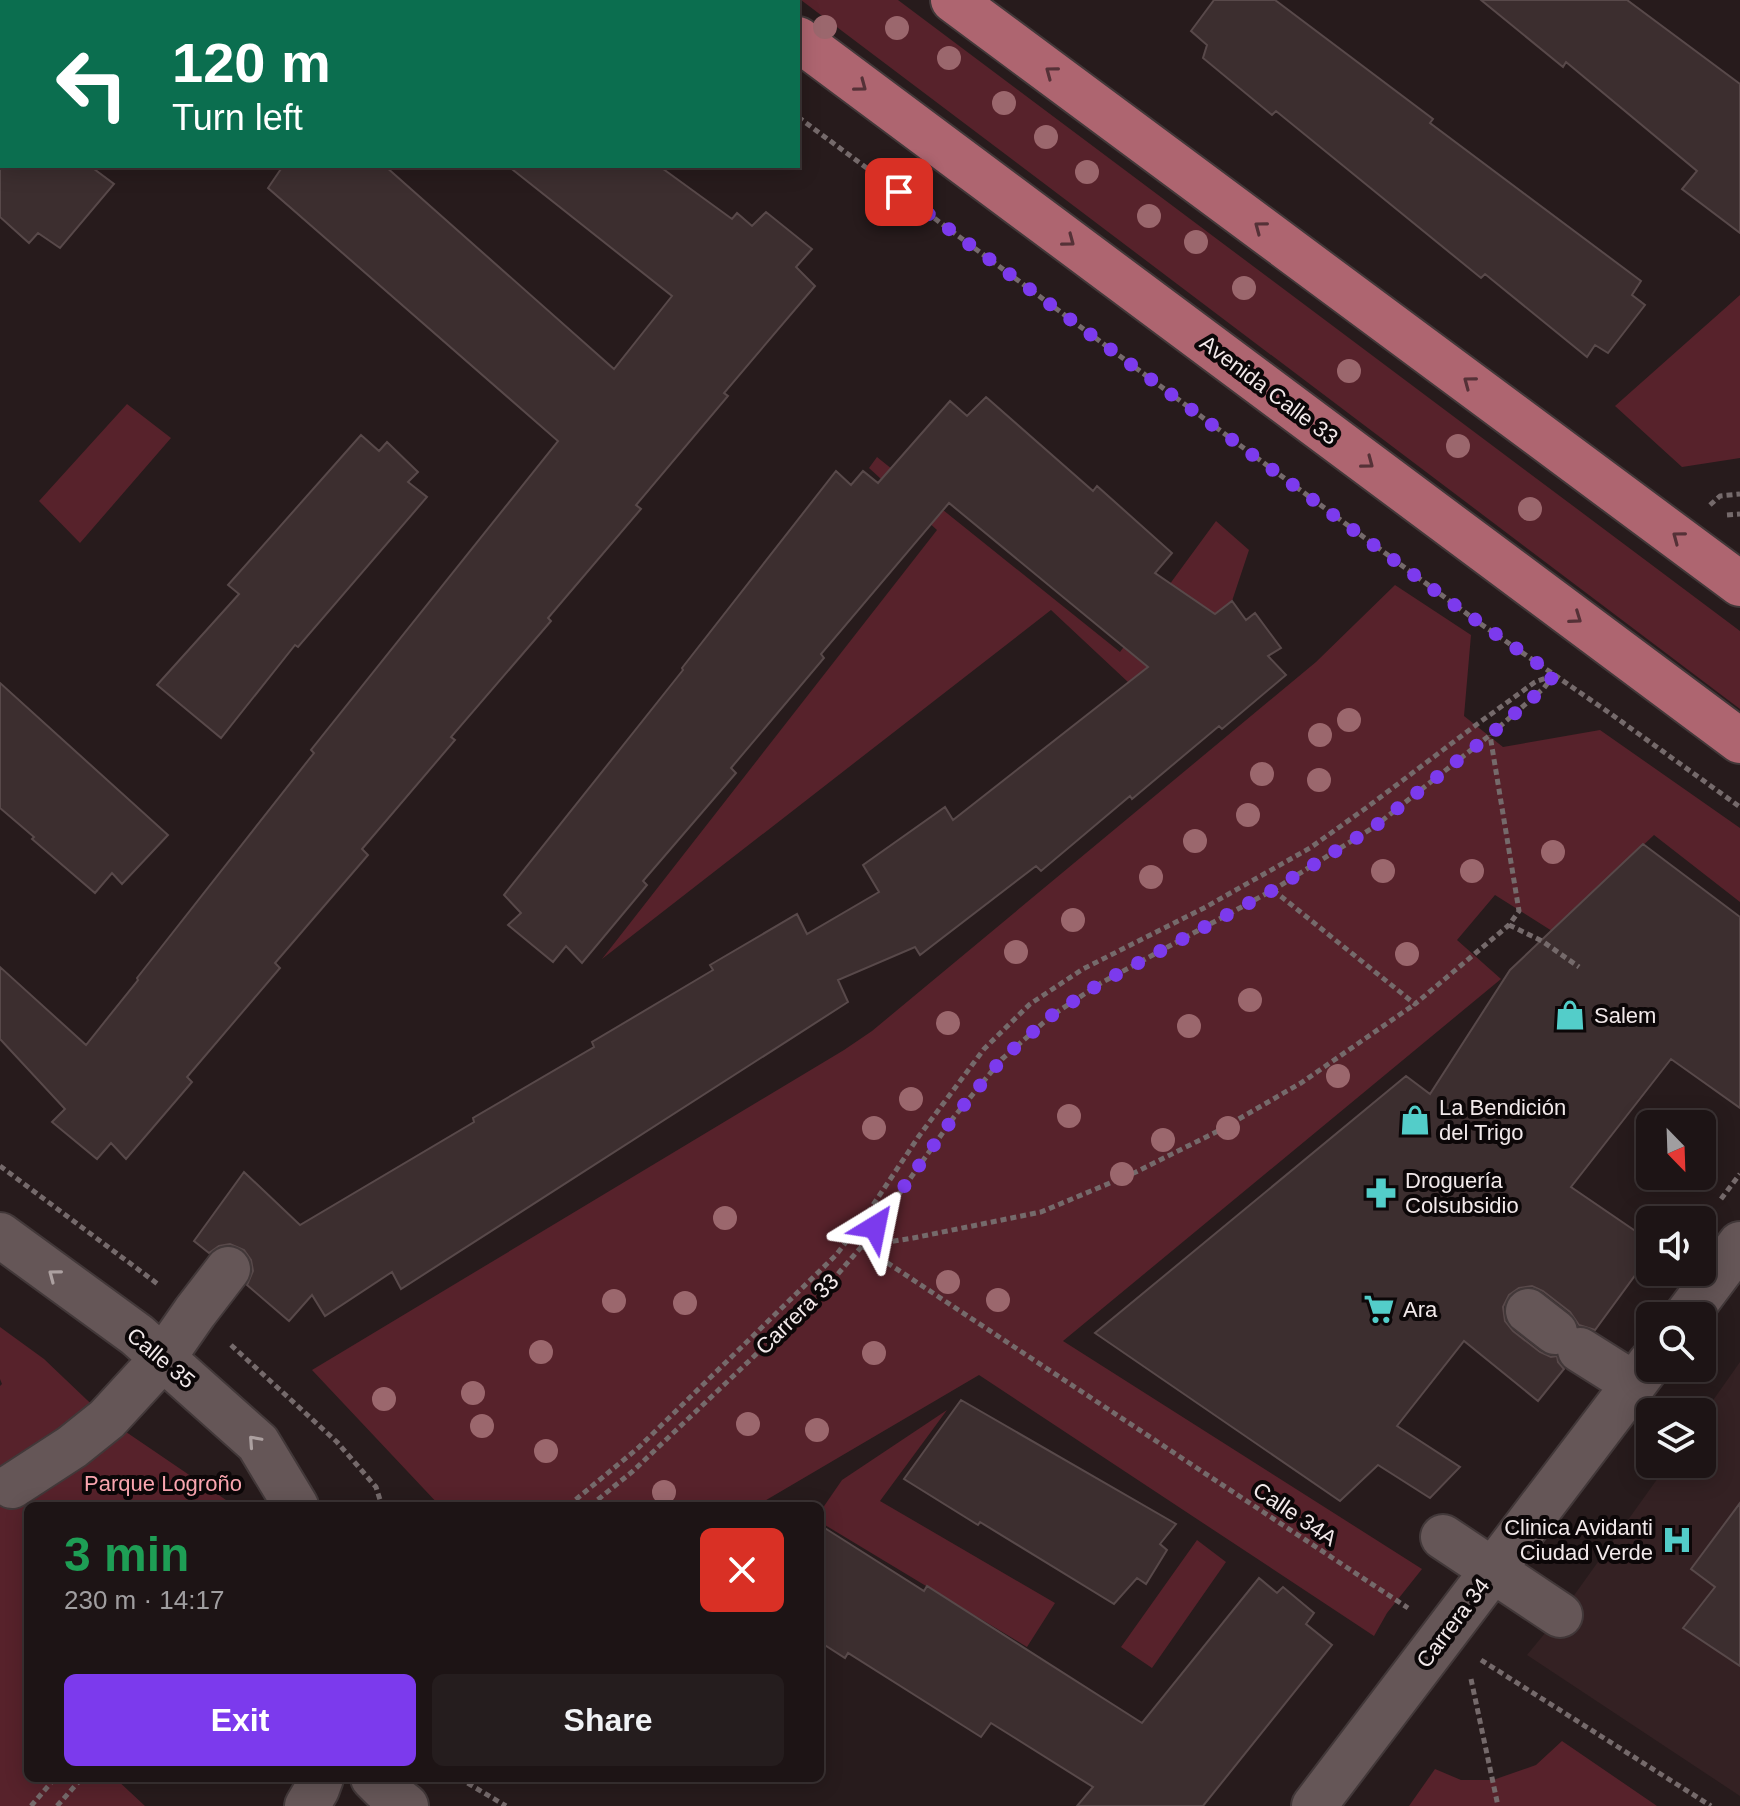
<!DOCTYPE html>
<html lang="en">
<head>
<meta charset="utf-8">
<style>
	body { margin:0; font-family:Arial,sans-serif; background:#251d1e; color:#f1f3f6; height:100vh; display:flex; flex-direction:column; font-size:30px; white-space:nowrap }
	* { box-sizing:border-box; margin:0 }
	p { font-size:26px; color:#a09ea0 }
	.icon { flex:none; width:44px; height:44px; fill:none; stroke:currentColor; stroke-width:2; stroke-linecap:round; stroke-linejoin:round }
	.map { position:relative; flex:1; overflow:hidden }
	.drawer { position:absolute; left:24px; top:1502px; width:800px; height:280px; display:flex; flex-direction:column; background:#1d1415; border-radius:12px; box-shadow:0 4px 20px #0003,0 0 0 2px #3b3334 }
	.drawer>* { flex:none }
	.guide { position:absolute; left:0px; top:0px; width:800px; height:168px; box-shadow:0 4px 20px #0003,0 0 0 2px #3b3334; background:#0b6e4f; color:#fff; overflow:hidden }
	.needle { width:52px; rotate:157deg }
	.buttons { position:absolute; left:1636px; top:1110px; display:grid; gap:16px }
	.buttons a { display:grid; place-items:center; width:80px; height:80px; border-radius:12px; background:#1d1415; box-shadow:0 4px 20px #0003,0 0 0 2px #3b3334; font-size:40px }
	.pin { position:absolute; display:grid; place-items:center; width:68px; height:68px; color:#fff; margin:-34px; border-radius:16px; box-shadow:0 4px 12px #0006 }
	.me { position:absolute; width:88px; margin:-44px; rotate:35deg; stroke-linejoin:round; filter:drop-shadow(0 0 6px #0008) }
	.turn { display:flex; align-items:center; gap:28px; height:168px; padding:0 40px; font-size:36px }
	.turn .icon { width:104px; height:104px; stroke-width:2.5 }
	.turn b { display:block; font-size:56px; line-height:68px }
	.round { display:grid; place-items:center; flex:none; width:84px; height:84px; border-radius:12px; background:#251d1e }
	.head { display:flex; align-items:center; justify-content:space-between; height:136px; padding:0 40px }
	h1 { font-size:48px; font-weight:600; line-height:60px; color:#1e9e55 }
	.cta { display:flex; gap:16px; margin-top:auto; padding:16px 40px }
	.cta a { flex:1; height:92px; border-radius:12px; background:#7c3aed; color:#fff; font-size:32px; font-weight:600; line-height:92px; text-align:center }
	.cta a+a { background:#251d1e; color:#f1f3f6 }
	.map>svg:first-child { display:block }
</style>
</head>
<body>
<div class="map">
<svg width="1740" height="1806" viewBox="0 0 1740 1806">
	<rect width="100%" height="100%" fill="#271b1c"/>
	<!-- built -->
	<path fill="#342123" d="M 1740,1362 L 1740,1796 L 1527,1655 L 1560,1615 L 1668,1464 L 1702,1464 L 1702,1416 Z"/>
	<!-- green -->
	<path fill="#57222b" d="M 801,0 L 898,0 L 1740,631 L 1740,709 Z
		M 1740,295 L 1740,458 L 1682,467 L 1615,406 Z
		M 127,404 L 171,438 L 80,543 L 39,501 Z
		M 877,457 L 1120,652 L 1216,521 L 1249,550 L 1232,601 L 1129,683 L 1051,610 L 602,959 L 937,530 L 869,468 Z
		M 1395,585 L 1471,635 L 1464,716 L 1503,747 L 1600,730 L 1740,828 L 1740,902 L 1654,835 L 1552,931 L 1495,895 L 1457,940 L 1501,979 L 1063,1341 L 1422,1569 L 1387,1613 L 1374,1636 L 979,1375 L 756,1506 L 440,1506 L 312,1370 L 844,1050 L 872,1031 L 1316,662 Z
		M 0,1327 L 44,1359 L 107,1419 L 226,1500 L 220,1506 L 28,1506 L 28,1778 L 115,1778 L 145,1806 L 0,1806 L 0,1386 L 2,1384 L 0,1379 Z
		M 947,1410 L 880,1501 L 1055,1603 L 1027,1647 L 820,1522 L 820,1512 L 842,1480 Z
		M 1197,1540 L 1226,1562 L 1152,1668 L 1121,1647 Z
		M 1562,1741 L 1657,1806 L 1409,1806 L 1435,1769 L 1461,1780 L 1493,1780 L 1536,1765 Z"/>
	<!-- building -->
	<path fill="#3c2e2f" stroke="#58494a" stroke-width="2" d="M 1214,0 L 1275,0 L 1433,119 L 1430,123 L 1641,281 L 1632,295 L 1645,305 L 1608,353 L 1595,345 L 1587,357 L 1485,274 L 1481,278 L 1276,111 L 1272,115 L 1203,58 L 1207,45 L 1191,31 Z
		M 1481,0 L 1627,0 L 1740,84 L 1740,233 L 1682,189 L 1697,171 L 1566,62 L 1563,67 Z
		M 0,166 L 90,166 L 114,184 L 60,248 L 38,233 L 29,243 L 0,217 Z
		M 283,166 L 385,166 L 614,369 L 672,296 L 508,166 L 659,166 L 732,219 L 737,213 L 752,226 L 766,212 L 812,249 L 796,267 L 815,286 L 724,393 L 728,396 L 636,505 L 641,509 L 548,618 L 551,621 L 451,737 L 455,740 L 362,849 L 368,855 L 275,963 L 280,968 L 187,1077 L 192,1082 L 126,1159 L 111,1143 L 97,1159 L 52,1122 L 65,1109 L 0,1039 L 0,967 L 86,1045 L 138,980 L 137,978 L 310,758 L 314,753 L 311,750 L 558,441 L 268,188 Z
		M 986,397 L 1093,491 L 1097,486 L 1172,553 L 1155,573 L 1215,614 L 1232,601 L 1246,620 L 1255,613 L 1281,648 L 1268,656 L 1286,675 L 1222,729 L 1219,726 L 1132,799 L 1130,796 L 1041,871 L 1036,866 L 920,955 L 915,947 L 838,980 L 848,1002 L 401,1289 L 392,1272 L 325,1316 L 312,1295 L 289,1321 L 247,1285 L 253,1271 L 251,1260 L 244,1250 L 230,1244 L 219,1246 L 209,1253 L 194,1241 L 244,1172 L 300,1225 L 474,1122 L 473,1118 L 594,1047 L 592,1042 L 713,970 L 710,965 L 797,914 L 807,934 L 879,892 L 863,865 L 945,807 L 953,820 L 1148,667 L 949,503 L 821,654 L 824,658 L 731,768 L 736,773 L 643,881 L 647,885 L 582,963 L 566,946 L 553,962 L 508,925 L 521,913 L 504,895 L 683,670 L 682,668 L 836,471 L 851,485 L 863,471 L 878,483 L 950,401 L 967,416 Z
		M 361,435 L 379,451 L 387,442 L 418,472 L 408,482 L 427,497 L 298,647 L 295,645 L 221,738 L 157,685 L 239,594 L 228,585 Z
		M 0,683 L 168,835 L 122,884 L 112,873 L 95,893 L 32,839 L 34,837 L 0,808 Z
		M 1643,844 L 1740,917 L 1740,1108 L 1671,1059 L 1571,1187 L 1650,1241 L 1650,1255 L 1595,1330 L 1579,1325 L 1570,1312 L 1543,1291 L 1532,1286 L 1519,1288 L 1509,1295 L 1503,1307 L 1505,1321 L 1513,1331 L 1540,1352 L 1551,1357 L 1557,1356 L 1558,1362 L 1564,1369 L 1538,1401 L 1464,1341 L 1397,1426 L 1460,1467 L 1430,1498 L 1378,1465 L 1340,1501 L 1095,1333 L 1406,1076 L 1430,1094 L 1510,970 Z
		M 961,1400 L 1176,1524 L 1160,1544 L 1167,1550 L 1146,1584 L 1137,1578 L 1114,1604 L 980,1522 L 978,1525 L 904,1479 Z
		M 1740,1503 L 1740,1666 L 1683,1628 L 1715,1587 L 1691,1569 Z
		M 820,1525 L 924,1591 L 927,1586 L 1142,1723 L 1259,1578 L 1277,1593 L 1283,1587 L 1314,1613 L 1306,1624 L 1332,1645 L 1203,1806 L 1077,1806 L 1093,1787 L 991,1723 L 981,1737 L 848,1653 L 845,1658 L 820,1642 Z"/>
	<g fill="none" stroke-linecap="round" stroke-linejoin="round">
		<!-- minor casing -->
		<g stroke="#423839" stroke-width="48">
			<path id="minor" d="M 22,2 L 23,0
				M 0,29 L 2,26
				M 0,1235 L 137,1335 L 258,1443 L 296,1506
				M 1528,1311 L 1555,1332
				M 1686,1316 L 1740,1244
				M 1580,1350 L 1634,1384
				M 12,1486 L 72,1447 L 107,1419 L 163,1358 L 195,1312 L 228,1269
				M 1443,1537 L 1560,1615
				M 373,1778 L 383,1788 L 406,1806
				M 307,1806 L 317,1789 L 321,1778
				M 1314,1806 L 1650,1363"/>
		</g>
		<!-- major casing -->
		<g stroke="#423839" stroke-width="48">
			<path id="major" d="M 745,0 L 748,2
				M 953,0 L 1740,584
				M 798,39 L 1740,741"/>
		</g>
		<!-- path -->
		<path stroke="#756a6b" stroke-width="5" stroke-dasharray="6 4" stroke-linecap="butt" d="M 641,0 L 643,2
			M 677,0 L 680,2
			M 88,2 L 90,0
			M 0,115 L 2,113
			M 798,117 L 1478,622 L 1611,714 L 1740,807
			M 1710,505 L 1720,496 L 1740,494
			M 1727,515 L 1740,514
			M 1273,890 L 1415,1004 L 1509,925 L 1519,911 L 1490,735
			M 1509,925 L 1542,941 L 1579,967
			M 0,1166 L 159,1285
			M 1721,1199 L 1740,1174
			M 862,1246 L 1408,1608
			M 863,1246 L 913,1238 L 1041,1212 L 1136,1172 L 1218,1131 L 1301,1083 L 1415,1004
			M 231,1345 L 337,1442 L 376,1487 L 382,1506
			M 568,1506 L 638,1448 L 836,1255 L 863,1220 L 919,1136 L 984,1049 L 1030,1004 L 1083,969 L 1204,908 L 1310,848 L 1366,808 L 1476,725 L 1535,682 L 1554,675
			M 590,1506 L 633,1471 L 824,1290 L 862,1246 L 954,1117 L 1002,1059 L 1051,1016 L 1101,983 L 1273,890 L 1374,827 L 1490,735 L 1544,688 L 1553,676
			M 1481,1660 L 1711,1806
			M 1471,1679 L 1498,1806
			M 459,1778 L 506,1806
			M 31,1806 L 55,1778
			M 57,1806 L 82,1778"/>
		<!-- minor -->
		<use href="#minor" stroke="#655657" stroke-width="44"/>
		<!-- major -->
		<use href="#major" stroke="#ae6570" stroke-width="44"/>
	</g>
	<!-- trees -->
	<g fill="#9b676d">
		<circle cx="825" cy="27" r="12"/>
		<circle cx="897" cy="28" r="12"/>
		<circle cx="949" cy="58" r="12"/>
		<circle cx="1004" cy="103" r="12"/>
		<circle cx="1046" cy="137" r="12"/>
		<circle cx="1087" cy="172" r="12"/>
		<circle cx="1149" cy="216" r="12"/>
		<circle cx="1196" cy="242" r="12"/>
		<circle cx="1244" cy="288" r="12"/>
		<circle cx="1349" cy="371" r="12"/>
		<circle cx="1458" cy="446" r="12"/>
		<circle cx="1530" cy="509" r="12"/>
		<circle cx="1349" cy="720" r="12"/>
		<circle cx="1320" cy="735" r="12"/>
		<circle cx="1262" cy="774" r="12"/>
		<circle cx="1319" cy="780" r="12"/>
		<circle cx="1248" cy="815" r="12"/>
		<circle cx="1195" cy="841" r="12"/>
		<circle cx="1553" cy="852" r="12"/>
		<circle cx="1383" cy="871" r="12"/>
		<circle cx="1472" cy="871" r="12"/>
		<circle cx="1151" cy="877" r="12"/>
		<circle cx="1073" cy="920" r="12"/>
		<circle cx="1016" cy="952" r="12"/>
		<circle cx="1407" cy="954" r="12"/>
		<circle cx="1250" cy="1000" r="12"/>
		<circle cx="948" cy="1023" r="12"/>
		<circle cx="1189" cy="1026" r="12"/>
		<circle cx="1338" cy="1076" r="12"/>
		<circle cx="911" cy="1099" r="12"/>
		<circle cx="1069" cy="1116" r="12"/>
		<circle cx="874" cy="1128" r="12"/>
		<circle cx="1228" cy="1128" r="12"/>
		<circle cx="1163" cy="1140" r="12"/>
		<circle cx="1122" cy="1174" r="12"/>
		<circle cx="725" cy="1218" r="12"/>
		<circle cx="948" cy="1282" r="12"/>
		<circle cx="998" cy="1300" r="12"/>
		<circle cx="614" cy="1301" r="12"/>
		<circle cx="685" cy="1303" r="12"/>
		<circle cx="541" cy="1352" r="12"/>
		<circle cx="874" cy="1353" r="12"/>
		<circle cx="473" cy="1393" r="12"/>
		<circle cx="384" cy="1399" r="12"/>
		<circle cx="748" cy="1424" r="12"/>
		<circle cx="482" cy="1426" r="12"/>
		<circle cx="817" cy="1430" r="12"/>
		<circle cx="546" cy="1451" r="12"/>
		<circle cx="664" cy="1492" r="12"/>
	</g>
	<!-- one-way arrows -->
	<defs><path id="oneway-chevron" d="M-2-3.5L2.5 0L-2 3.5" fill="none" stroke-width="1.6" stroke-linecap="round" stroke-linejoin="round" transform="scale(2)"/></defs>
	<g stroke="#553137">
		<use href="#oneway-chevron" transform="translate(1051 72) rotate(-143)"/>
		<use href="#oneway-chevron" transform="translate(861 86) rotate(37)"/>
		<use href="#oneway-chevron" transform="translate(1260 227) rotate(-143)"/>
		<use href="#oneway-chevron" transform="translate(1069 241) rotate(37)"/>
		<use href="#oneway-chevron" transform="translate(1469 382) rotate(-143)"/>
		<use href="#oneway-chevron" transform="translate(1368 463) rotate(37)"/>
		<use href="#oneway-chevron" transform="translate(1678 537) rotate(-143)"/>
		<use href="#oneway-chevron" transform="translate(1576 618) rotate(35)"/>
	</g>
	<g stroke="#aca0a0">
		<use href="#oneway-chevron" transform="translate(54 1275) rotate(-143)"/>
		<use href="#oneway-chevron" transform="translate(254 1441) rotate(-132)"/>
	</g>
	<g fill="none" stroke-linecap="round" stroke-linejoin="round">
		<!-- route -->
		<path stroke="#7c3aed" stroke-width="14" stroke-dasharray="0 25.2" d="M 875,1227 L 954,1117 L 1002,1059 L 1051,1016 L 1101,983 L 1273,890 L 1374,827 L 1490,735 L 1544,688 L 1554,675 L 1453,604 L 899,192"/>
	</g>
	<!-- icons -->
	<defs>
		<g id="shop-bare" transform="scale(2.4)"><path d="M-5-2.5h2.3a2.7 3.5 0 0 1 5.4 0H5L5.5 6h-11ZM-1.5-2.5h3a1.5 2.3 0 0 0-3 0Z" fill="#53cdc9" stroke="#0c0708" stroke-width="2.5" paint-order="stroke"/></g>
		<g id="pharmacy-bare" transform="scale(2.4)"><path d="M-2-6h4v4h4v4h-4v4h-4v-4h-4v-4h4Z" fill="#53cdc9" stroke="#0c0708" stroke-width="2.5" paint-order="stroke"/></g>
		<g id="supermarket-bare" transform="scale(2.4)"><path d="M-6-5.5h2.5l.6 2H6L4.5 2H-2.5L-4.4-4H-6ZM-1.5 3.2a1.3 1.3 0 1 0 .1 0ZM3 3.2a1.3 1.3 0 1 0 .1 0Z" fill="#53cdc9" stroke="#0c0708" stroke-width="2.5" paint-order="stroke"/></g>
		<g id="hospital-bare" transform="scale(2.4)"><path d="M-5-5h3v3.5h4V-5h3V5h-3V1.5h-4V5h-3Z" fill="#53cdc9" stroke="#0c0708" stroke-width="2.5" paint-order="stroke"/></g>
	</defs>
	<g fill-rule="evenodd">
		<use href="#shop-bare" x="1570" y="1015"/>
		<use href="#shop-bare" x="1415" y="1120"/>
		<use href="#pharmacy-bare" x="1381" y="1193"/>
		<use href="#supermarket-bare" x="1379" y="1309"/>
		<use href="#hospital-bare" x="1677" y="1540"/>
	</g>
	<g text-anchor="middle" dominant-baseline="central" stroke-width="8" stroke-linejoin="round" paint-order="stroke">
		<!-- street labels -->
		<g font-size="22" fill="#f2e9ea" stroke="#0c0708">
			<text transform="translate(1269 390) rotate(37)">Avenida Calle 33</text>
			<text transform="translate(797 1314) rotate(-44)">Carrera 33</text>
			<text transform="translate(161 1358) rotate(40)">Calle 35</text>
			<text transform="translate(1295 1514) rotate(34)">Calle 34A</text>
			<text transform="translate(1453 1623) rotate(-53)">Carrera 34</text>
		</g>
		<!-- poi labels -->
		<g font-size="22" fill="#f2e9ea" stroke="#0c0708" text-anchor="start">
			<text x="1594" y="1015">Salem</text>
			<text x="1439" y="1107">La Bendición<tspan x="1439" dy="25">del Trigo</tspan></text>
			<text x="1405" y="1180">Droguería<tspan x="1405" dy="25">Colsubsidio</tspan></text>
			<text x="1403" y="1309">Ara</text>
			<text x="1653" y="1527" text-anchor="end">Clinica Avidanti<tspan x="1653" dy="25">Ciudad Verde</tspan></text>
		</g>
		<!-- park labels -->
		<g font-size="22" fill="#faa5af" stroke="#0c0708">
			<text x="163" y="1483">Parque Logroño</text>
		</g>
	</g>
</svg>
<div class="buttons">
<a><svg class="needle" viewBox="-14 -14 28 28"><path d="M0-13l5 13h-10z" fill="#e53935"/><path d="M0 13l5-13h-10z" fill="#a09ea0"/></svg></a>
<a><svg class="icon" aria-label="sound" viewBox="0 0 24 24"><path d="M4 9h4l5-4v14l-5-4H4zM17 9q2 3 0 6"/></svg></a>
<a><svg class="icon" aria-label="search" viewBox="0 0 24 24"><circle cx="10" cy="10" r="6"/><path d="M15 15l6 6"/></svg></a>
<a><svg class="icon" aria-label="layers" viewBox="0 0 24 24"><path d="M12 4l9 5-9 5-9-5zM3 14l9 5 9-5"/></svg></a>
</div>
<div class="pin" style="left:899px;top:192px;background:#d93025"><svg class="icon" aria-label="arrive" viewBox="0 0 24 24"><path d="M6 21V4h12l-3 4 3 4H6"/></svg></div>
<svg class="me" style="left:875px;top:1227px" viewBox="-20 -20 40 40"><path d="M0-17L14 15 0 8-14 15z" fill="#7c3aed" stroke="#fff" stroke-width="4"/></svg>
<div class="guide">
<div class="turn"><svg class="icon" aria-label="left" viewBox="0 0 24 24"><path d="M17 20v-9H6M10 6l-5 5 5 5"/></svg><div><b>120 m</b>Turn left</div></div>
</div>
<section class="drawer">
<div class="head"><div><h1>3 min</h1><p>230 m · 14:17</p></div><a class="round" style="background:#d93025;color:#fff"><svg class="icon" aria-label="close" viewBox="0 0 24 24"><path d="M6 6l12 12M18 6L6 18"/></svg></a></div>
<div class="cta"><a>Exit</a><a>Share</a></div>
</section>
</div>
</body>
</html>
